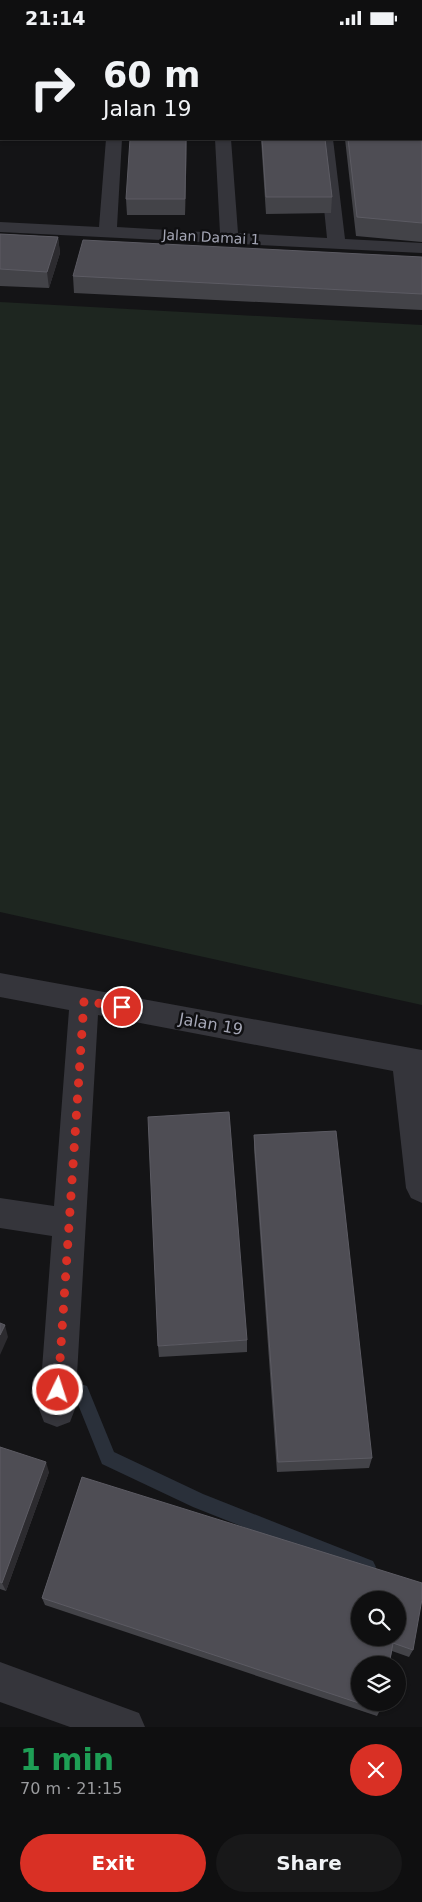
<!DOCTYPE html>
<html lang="en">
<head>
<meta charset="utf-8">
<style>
	body { margin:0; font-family:"DejaVu Sans",sans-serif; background:#181819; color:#f1f3f6; height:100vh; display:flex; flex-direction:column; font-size:19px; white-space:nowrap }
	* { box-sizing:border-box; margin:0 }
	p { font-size:16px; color:#9b9c9f }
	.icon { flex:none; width:28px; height:28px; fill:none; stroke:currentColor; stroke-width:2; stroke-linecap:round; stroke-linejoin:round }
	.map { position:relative; height:1692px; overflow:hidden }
	.side { display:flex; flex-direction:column; background:#0f0f10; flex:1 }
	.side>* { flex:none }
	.guide { position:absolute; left:0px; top:0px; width:422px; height:105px; box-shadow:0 1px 4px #0004,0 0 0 1px #2f2f30; background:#0f0f10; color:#f1f3f6; overflow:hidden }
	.tools { position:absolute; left:351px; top:1556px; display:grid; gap:10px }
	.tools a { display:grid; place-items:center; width:55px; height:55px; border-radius:50%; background:#0f0f10; box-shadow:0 1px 4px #0004,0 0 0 1px #2f2f30; font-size:25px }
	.pin { position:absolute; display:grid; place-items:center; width:42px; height:42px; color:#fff; margin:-21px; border:2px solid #fff; border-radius:50%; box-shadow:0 1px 5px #0007 }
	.me { position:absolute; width:55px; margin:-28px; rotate:4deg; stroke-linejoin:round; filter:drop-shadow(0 0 4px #0008) }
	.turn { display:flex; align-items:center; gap:18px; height:105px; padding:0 20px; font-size:22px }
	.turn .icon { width:65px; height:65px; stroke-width:2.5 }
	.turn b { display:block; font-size:35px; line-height:42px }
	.round { display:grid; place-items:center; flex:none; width:52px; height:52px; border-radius:26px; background:#181819 }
	.headline { display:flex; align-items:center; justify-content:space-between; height:85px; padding:0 20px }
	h1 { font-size:30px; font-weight:600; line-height:38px; color:#1e9e55 }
	.action { display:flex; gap:10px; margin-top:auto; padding:10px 20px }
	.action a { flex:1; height:58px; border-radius:30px; background:#d93025; color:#fff; font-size:20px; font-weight:600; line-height:58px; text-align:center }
	.action a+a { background:#181819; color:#f1f3f6 }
	.status { display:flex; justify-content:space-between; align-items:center; height:35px; padding:0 25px; background:#0f0f10; direction:ltr }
	.status svg { height:14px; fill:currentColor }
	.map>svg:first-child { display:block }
</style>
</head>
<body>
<div class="status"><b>21:14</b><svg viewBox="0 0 49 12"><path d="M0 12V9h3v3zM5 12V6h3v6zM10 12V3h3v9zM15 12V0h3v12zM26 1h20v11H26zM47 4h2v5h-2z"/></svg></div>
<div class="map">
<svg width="422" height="1692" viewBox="0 0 422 1692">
	<rect width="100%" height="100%" fill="#141416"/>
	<!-- green -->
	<path fill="#1e2620" d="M 0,267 L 422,290 L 422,970 L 0,877 Z"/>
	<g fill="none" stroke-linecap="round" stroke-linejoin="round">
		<!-- stream -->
		<path fill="#2a303a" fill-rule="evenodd" d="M 81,1349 L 87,1351 L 114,1417 L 203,1459 L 373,1526 L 376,1532 L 373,1538 L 367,1541 L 193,1472 L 102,1429 L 73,1357 L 75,1351 Z"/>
		<!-- minor -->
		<path fill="#35353b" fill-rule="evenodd" d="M 16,0 L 30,0 L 30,1 L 16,1 Z
			M 421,53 L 422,53 L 422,63 L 421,63 Z
			M 106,104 L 122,104 L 117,192 L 220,198 L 215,104 L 231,104 L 238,198 L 327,203 L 317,104 L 333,104 L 345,204 L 422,208 L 422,218 L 0,197 L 0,187 L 99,192 Z
			M 0,938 L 422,1015 L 422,1168 L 411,1163 L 406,1153 L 393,1036 L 98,980 L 75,1374 L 70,1387 L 57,1392 L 44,1387 L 39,1374 L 52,1201 L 0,1193 L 0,1163 L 54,1171 L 69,975 L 0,962 Z
			M 0,1627 L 139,1678 L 145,1692 L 70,1692 L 0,1667 Z"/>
	</g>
	<!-- wall -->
	<path fill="#434348" d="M 42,0 L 384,0 L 384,1 L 42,1 Z
		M 421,3 L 422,3 L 422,42 L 421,42 Z
		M 422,64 L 422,207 L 356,201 L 345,104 L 421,104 Z
		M 187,104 L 185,180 L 127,180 L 126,164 Z
		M 261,104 L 325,104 L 332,162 L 331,178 L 266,179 Z
		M 0,199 L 58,202 L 60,218 L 49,253 L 0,251 Z
		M 422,222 L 422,275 L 74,258 L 73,241 Z
		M 254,1100 L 372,1423 L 369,1433 L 277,1437 L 254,1114 Z
		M 247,1305 L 247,1317 L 159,1322 L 158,1311 Z
		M 0,1412 L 49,1437 L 6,1556 L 0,1554 Z
		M 82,1442 L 413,1615 L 409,1622 L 392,1616 L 380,1675 L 377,1681 L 45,1570 L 42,1563 Z"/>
	<!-- shaded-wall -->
	<path fill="#2c2b2f" d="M 186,104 L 187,104 L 185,180 L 185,164 Z
		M 58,202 L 60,218 L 49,253 L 47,237 Z
		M 5,1290 L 8,1302 L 0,1320 L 0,1300 Z
		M 46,1427 L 49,1437 L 6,1556 L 2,1548 Z"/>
	<!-- building -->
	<path fill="#4e4d54" stroke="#5c5b63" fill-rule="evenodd" d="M 42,0 L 268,0 L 328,1 L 42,1 Z
		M 421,3 L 422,3 L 422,27 L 421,27 Z
		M 421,60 L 422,64 L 422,188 L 357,182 L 348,104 L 421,104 Z
		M 130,104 L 186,104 L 185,164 L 126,164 Z
		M 262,104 L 325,104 L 332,162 L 266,162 Z
		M 0,199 L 58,202 L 47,237 L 0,234 Z
		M 83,205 L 422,222 L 422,259 L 73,241 Z
		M 229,1077 L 247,1305 L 158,1311 L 148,1082 Z
		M 336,1096 L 372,1423 L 278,1427 L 254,1100 Z
		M 0,1288 L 5,1290 L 0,1300 Z
		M 0,1412 L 46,1427 L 2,1548 L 0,1547 Z
		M 82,1442 L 422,1548 L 422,1564 L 413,1615 L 393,1608 L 389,1630 L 360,1630 L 360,1668 L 382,1668 L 380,1675 L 42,1563 ZM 360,1565 L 398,1565 L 398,1602 L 360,1602 Z"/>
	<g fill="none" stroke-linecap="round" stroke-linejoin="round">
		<!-- route -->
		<path stroke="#d93025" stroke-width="9" stroke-dasharray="0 16.2" d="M 58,1355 L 84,966 L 122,972"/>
	</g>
	<g text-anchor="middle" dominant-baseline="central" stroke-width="5" stroke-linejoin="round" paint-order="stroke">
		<!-- far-street labels -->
		<g font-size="14" fill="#a5a7b6" stroke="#0f0f11">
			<text transform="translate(211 202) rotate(3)">Jalan Damai 1</text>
		</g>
		<!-- street labels -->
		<g font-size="16" fill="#a5a7b6" stroke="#0f0f11">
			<text transform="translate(211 989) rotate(10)">Jalan 19</text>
		</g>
	</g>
</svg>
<div class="tools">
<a><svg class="icon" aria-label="search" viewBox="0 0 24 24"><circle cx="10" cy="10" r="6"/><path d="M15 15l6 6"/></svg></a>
<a><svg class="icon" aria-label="layers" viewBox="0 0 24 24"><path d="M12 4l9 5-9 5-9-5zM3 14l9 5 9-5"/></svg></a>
</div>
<div class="pin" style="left:122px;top:972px;background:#d93025"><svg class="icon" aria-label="arrive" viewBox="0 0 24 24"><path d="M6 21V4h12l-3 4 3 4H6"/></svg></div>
<svg class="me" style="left:58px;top:1355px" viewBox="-20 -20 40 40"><circle r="17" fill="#d93025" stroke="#fff" stroke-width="3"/><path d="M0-11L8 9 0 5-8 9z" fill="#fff"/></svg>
<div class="guide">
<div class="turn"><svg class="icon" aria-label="right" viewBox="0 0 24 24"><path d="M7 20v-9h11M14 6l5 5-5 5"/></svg><div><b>60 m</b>Jalan 19</div></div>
</div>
</div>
<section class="side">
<div class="headline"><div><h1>1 min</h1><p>70 m · 21:15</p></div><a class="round" style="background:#d93025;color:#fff"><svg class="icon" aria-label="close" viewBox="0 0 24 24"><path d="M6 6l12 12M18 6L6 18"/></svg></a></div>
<div class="action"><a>Exit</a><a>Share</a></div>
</section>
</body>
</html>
